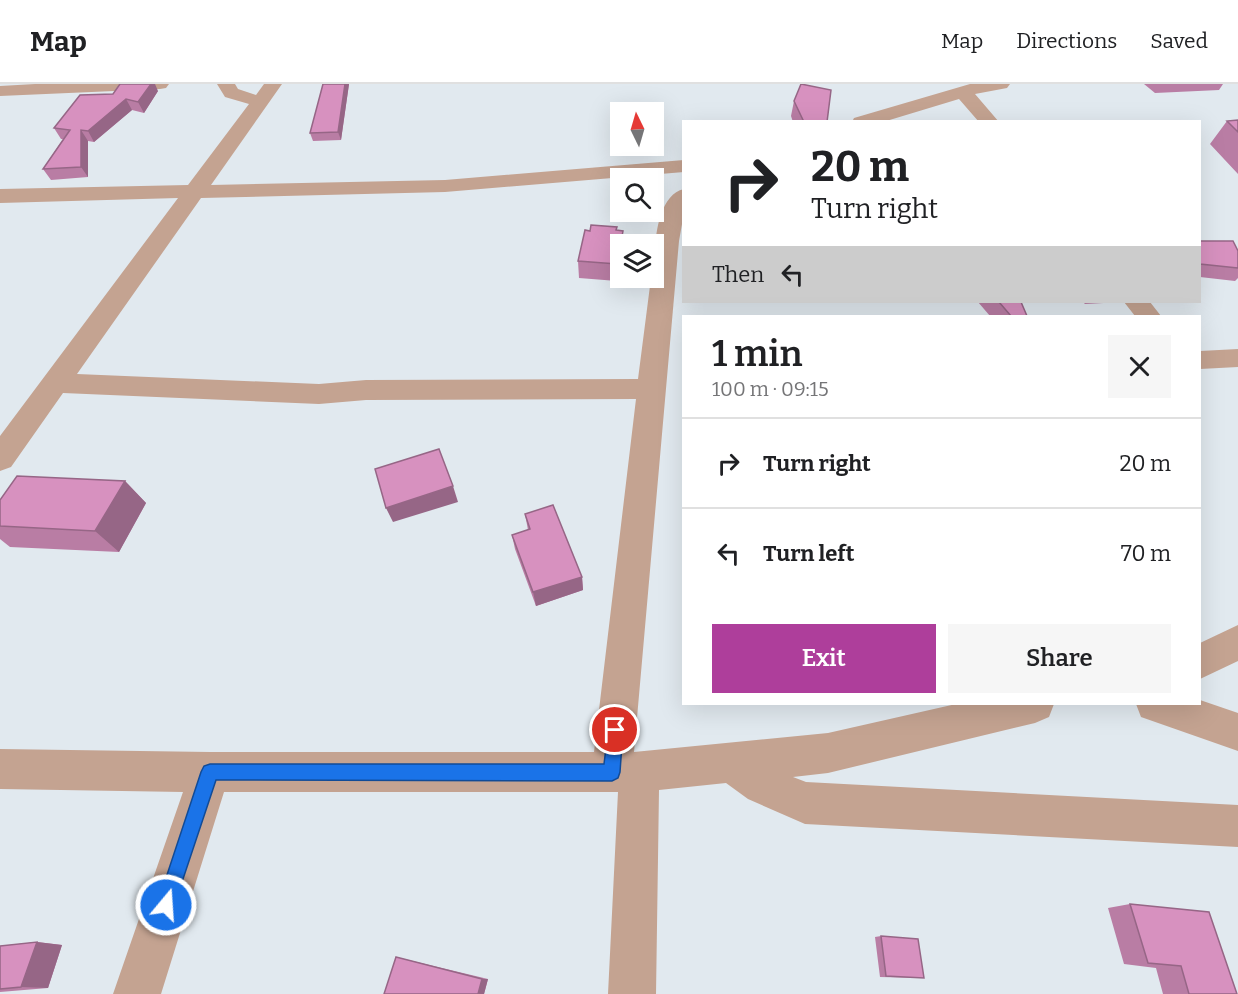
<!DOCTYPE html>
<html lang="en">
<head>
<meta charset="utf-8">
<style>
	body { margin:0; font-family:Bitter,serif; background:#f6f6f6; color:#202124; height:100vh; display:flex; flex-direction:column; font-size:22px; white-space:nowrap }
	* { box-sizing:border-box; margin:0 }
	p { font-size:20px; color:#757577 }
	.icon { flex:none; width:33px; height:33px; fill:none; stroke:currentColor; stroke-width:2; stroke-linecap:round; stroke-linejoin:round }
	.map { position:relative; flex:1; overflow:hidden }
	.sheet { position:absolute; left:682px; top:231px; width:519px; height:390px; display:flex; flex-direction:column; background:#fff; border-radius:0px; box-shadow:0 6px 24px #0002 }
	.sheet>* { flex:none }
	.guide { position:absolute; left:682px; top:36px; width:519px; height:183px; border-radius:0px; box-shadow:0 6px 24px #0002; background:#fff; color:#202124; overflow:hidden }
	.needle { width:39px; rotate:355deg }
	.fabs { position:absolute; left:610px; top:18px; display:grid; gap:12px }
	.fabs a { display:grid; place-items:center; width:54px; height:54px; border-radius:0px; background:#fff; box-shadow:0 6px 24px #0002; font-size:30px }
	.pin { position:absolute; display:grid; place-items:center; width:51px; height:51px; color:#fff; margin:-26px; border:3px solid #fff; border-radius:50%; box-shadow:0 2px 6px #0007 }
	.me { position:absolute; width:66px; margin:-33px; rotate:18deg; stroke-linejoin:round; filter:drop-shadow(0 0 4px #0008) }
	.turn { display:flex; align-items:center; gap:21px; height:126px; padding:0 30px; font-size:27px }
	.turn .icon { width:78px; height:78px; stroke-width:2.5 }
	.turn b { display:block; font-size:42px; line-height:51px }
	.then { display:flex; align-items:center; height:57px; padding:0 30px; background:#0003; gap:12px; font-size:22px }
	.round { display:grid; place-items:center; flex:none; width:63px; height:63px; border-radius:0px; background:#f6f6f6 }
	.summary { display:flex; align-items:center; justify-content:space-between; height:102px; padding:0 30px }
	h1 { font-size:36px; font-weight:600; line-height:45px }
	.button { display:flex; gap:12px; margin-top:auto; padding:12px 30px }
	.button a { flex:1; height:69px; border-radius:0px; background:#ae3e9b; color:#fff; font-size:24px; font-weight:600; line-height:69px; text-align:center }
	.button a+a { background:#f6f6f6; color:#202124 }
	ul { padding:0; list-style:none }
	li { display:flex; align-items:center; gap:18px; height:90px; padding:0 30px; border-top:2px solid #e0e0e0 }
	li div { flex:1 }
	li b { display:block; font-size:22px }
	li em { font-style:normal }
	header { display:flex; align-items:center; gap:36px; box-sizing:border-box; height:84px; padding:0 30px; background:#fff; border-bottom:2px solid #e0e0e0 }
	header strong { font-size:28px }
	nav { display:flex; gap:33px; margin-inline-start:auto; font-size:21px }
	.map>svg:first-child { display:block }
</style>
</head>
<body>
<header>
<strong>Map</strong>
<nav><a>Map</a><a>Directions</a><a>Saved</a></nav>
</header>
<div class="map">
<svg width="1238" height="910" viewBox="0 0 1238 910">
	<rect width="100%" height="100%" fill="#e1e9ef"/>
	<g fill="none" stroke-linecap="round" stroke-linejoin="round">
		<!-- minor -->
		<path fill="#c4a391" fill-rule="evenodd" d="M 35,0 L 169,0 L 166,4 L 160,5 L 0,12 L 0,2 Z
			M 217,0 L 235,0 L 238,5 L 256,11 L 264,0 L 282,0 L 211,101 L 445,96 L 684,76 L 684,88 L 445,108 L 201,114 L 77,290 L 319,300 L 366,296 L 638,295 L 651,194 L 654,194 C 654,169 654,112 684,105 L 684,129 L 679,157 L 634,668 L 828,649 L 956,620 L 1054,620 L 1049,633 L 1035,639 L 828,689 L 793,693 L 806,698 L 1238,721 L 1238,763 L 805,740 L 748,715 L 726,699 L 659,706 L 656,910 L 608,910 L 618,708 L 224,708 L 161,910 L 113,910 L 183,708 L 0,705 L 0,665 L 210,668 L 594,668 L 636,315 L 366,316 L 319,320 L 63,309 L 11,383 L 0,387 L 0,352 L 178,114 L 0,119 L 0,105 L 188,101 L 249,20 L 225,13 Z
			M 970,0 L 1010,0 L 1007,4 L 975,10 L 999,38 L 979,38 L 959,15 L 883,38 L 852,38 L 854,34 Z
			M 1124,218 L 1150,218 L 1161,232 L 1135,232 Z
			M 1238,265 L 1238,283 L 1200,285 L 1200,267 Z
			M 1238,541 L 1238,577 L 1200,595 L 1200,559 Z
			M 1200,616 L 1238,629 L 1238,667 L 1141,633 L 1136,620 L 1200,620 Z"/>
	</g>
	<!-- wall -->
	<path fill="#b97da4" d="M 323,0 L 349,0 L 341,56 L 313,57 L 310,49 Z
		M 1144,0 L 1223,0 L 1219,6 L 1155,9 Z
		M 158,7 L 144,29 L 132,26 L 94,58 L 88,57 L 88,93 L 51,96 L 43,85 L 63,55 L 61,55 L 54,44 L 113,10 Z
		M 794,17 L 827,38 L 793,38 L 791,32 Z
		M 1238,36 L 1238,90 L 1210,60 L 1227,37 Z
		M 617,143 L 617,146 L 623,147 L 617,197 L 579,194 L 578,177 L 590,147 Z
		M 1200,157 L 1238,167 L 1238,194 L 1235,197 L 1200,193 Z
		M 978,218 L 1021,218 L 1027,232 L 990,232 Z
		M 1083,218 L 1122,218 L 1085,220 Z
		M 125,397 L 146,419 L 119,468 L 10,463 L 0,455 L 0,416 Z
		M 525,430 L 582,493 L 583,506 L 536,522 L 515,465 L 512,451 L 528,446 Z
		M 1130,820 L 1237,910 L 1163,910 L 1156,884 L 1124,880 L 1108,824 Z
		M 881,852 L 924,894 L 880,893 L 875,853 Z
		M 37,858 L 62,861 L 48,904 L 0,908 L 0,862 Z
		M 396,873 L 488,895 L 484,910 Z"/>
	<!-- shaded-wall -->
	<path fill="#966686" d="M 151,0 L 155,0 L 158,7 L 144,29 L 138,18 Z
		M 345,0 L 349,0 L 341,56 L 338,48 Z
		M 126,15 L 132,26 L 94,58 L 88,47 Z
		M 81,46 L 88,57 L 88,93 L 81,83 Z
		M 623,147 L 623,160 L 621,160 L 621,174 L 617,197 L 617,180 Z
		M 125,397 L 146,419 L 119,468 L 95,447 Z
		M 453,402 L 458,418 L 393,438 L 386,424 Z
		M 582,493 L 583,506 L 536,522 L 533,508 Z
		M 37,858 L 62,861 L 48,904 L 21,903 Z
		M 482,895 L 488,895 L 484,910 L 478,910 Z"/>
	<!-- building -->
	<path fill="#d791bf" stroke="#966686" stroke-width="1.5" d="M 120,0 L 151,0 L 138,18 L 126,15 L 88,47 L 81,46 L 81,83 L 43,85 L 70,46 L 54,44 L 80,11 L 113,10 Z
		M 323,0 L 345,0 L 338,48 L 310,49 Z
		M 801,0 L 831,6 L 827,38 L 804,38 L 794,17 Z
		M 1238,36 L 1238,48 L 1227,37 Z
		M 591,141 L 617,143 L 616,146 L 623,147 L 617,180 L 578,177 L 585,146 L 590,147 Z
		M 1200,157 L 1233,157 L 1238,167 L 1238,184 L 1200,180 Z
		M 999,218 L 1021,218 L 1027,232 L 1011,232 Z
		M 439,365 L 453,402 L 386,424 L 375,385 Z
		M 17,392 L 125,397 L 95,447 L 0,442 L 0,416 Z
		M 553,421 L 582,493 L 533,508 L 512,451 L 530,445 L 525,430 Z
		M 1130,820 L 1209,828 L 1237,910 L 1189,910 L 1181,882 L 1148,879 Z
		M 881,852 L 918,855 L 924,894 L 886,892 Z
		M 37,858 L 21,903 L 0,905 L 0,862 Z
		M 396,873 L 482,895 L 478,910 L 384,910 Z"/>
	<!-- route -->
	<path fill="#1a73e8" stroke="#114b97" stroke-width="1.5" d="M 615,638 L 621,640 L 623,646 L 620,688 L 618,694 L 612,697 L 216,696 L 172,828 L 166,831 L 159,828 L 157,821 L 201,688 L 204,682 L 210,680 L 604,680 L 609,640 Z"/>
</svg>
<div class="fabs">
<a><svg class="needle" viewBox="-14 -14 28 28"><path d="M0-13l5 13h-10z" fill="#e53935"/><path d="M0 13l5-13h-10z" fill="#757577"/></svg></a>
<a><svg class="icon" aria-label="search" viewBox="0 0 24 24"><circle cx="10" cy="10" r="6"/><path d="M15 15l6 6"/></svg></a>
<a><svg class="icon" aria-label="layers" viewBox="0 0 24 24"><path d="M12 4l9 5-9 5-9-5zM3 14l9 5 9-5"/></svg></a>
</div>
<div class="pin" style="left:615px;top:646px;background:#d93025"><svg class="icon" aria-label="arrive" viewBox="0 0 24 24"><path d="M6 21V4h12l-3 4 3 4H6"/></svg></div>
<svg class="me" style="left:166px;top:821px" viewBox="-20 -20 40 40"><circle r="17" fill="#1a73e8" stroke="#fff" stroke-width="3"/><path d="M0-11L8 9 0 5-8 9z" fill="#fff"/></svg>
<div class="guide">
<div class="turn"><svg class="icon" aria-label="right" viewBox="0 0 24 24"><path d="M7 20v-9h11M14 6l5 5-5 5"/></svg><div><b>20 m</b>Turn right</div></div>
<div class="then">Then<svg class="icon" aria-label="left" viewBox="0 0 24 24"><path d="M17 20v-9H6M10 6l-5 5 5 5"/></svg></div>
</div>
<section class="sheet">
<div class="summary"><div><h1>1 min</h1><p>100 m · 09:15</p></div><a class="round"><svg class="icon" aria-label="close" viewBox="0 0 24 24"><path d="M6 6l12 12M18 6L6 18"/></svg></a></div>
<ul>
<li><svg class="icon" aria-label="right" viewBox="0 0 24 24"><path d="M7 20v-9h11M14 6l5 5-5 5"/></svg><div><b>Turn right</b></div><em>20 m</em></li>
<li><svg class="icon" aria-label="left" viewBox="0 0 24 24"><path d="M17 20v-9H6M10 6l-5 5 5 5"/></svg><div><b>Turn left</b></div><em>70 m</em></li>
</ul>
<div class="button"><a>Exit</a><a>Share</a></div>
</section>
</div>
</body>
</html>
